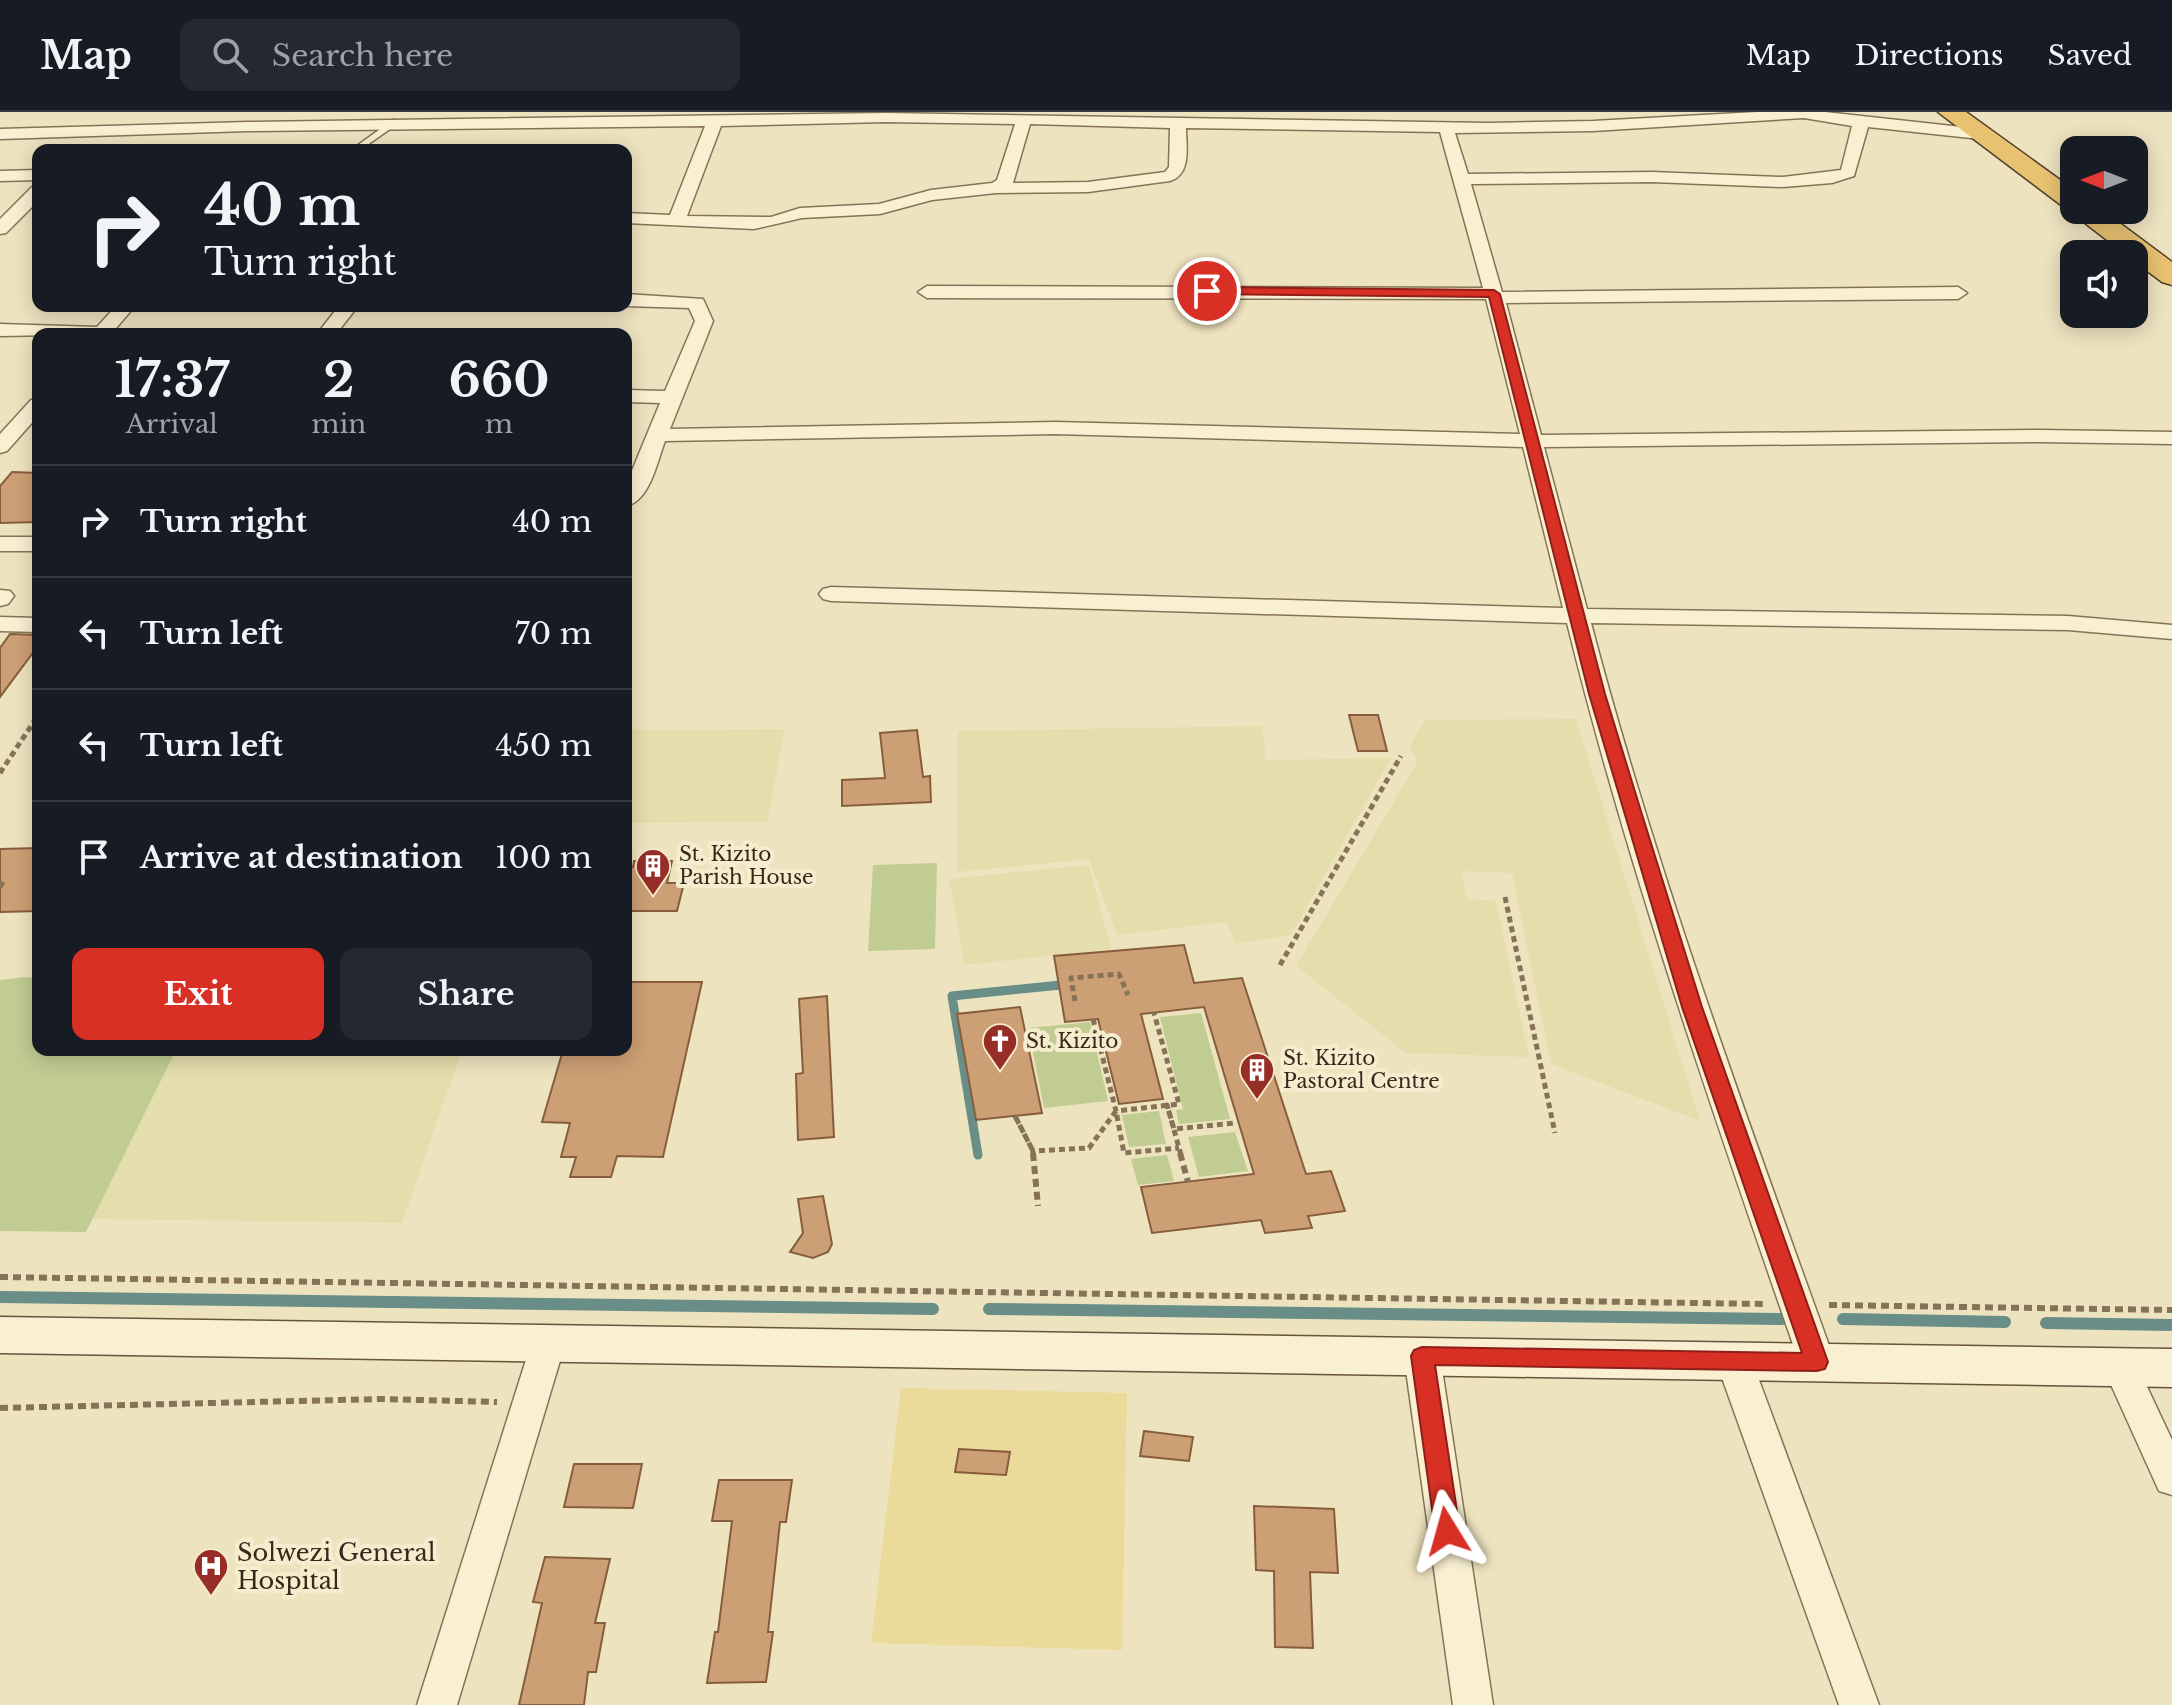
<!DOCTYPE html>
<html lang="en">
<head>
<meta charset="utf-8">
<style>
	body { margin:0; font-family:"Libre Baskerville",serif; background:#242831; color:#f1f3f6; height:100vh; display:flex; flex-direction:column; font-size:30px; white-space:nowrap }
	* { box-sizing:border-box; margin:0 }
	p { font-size:26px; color:#9ea1a6 }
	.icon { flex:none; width:44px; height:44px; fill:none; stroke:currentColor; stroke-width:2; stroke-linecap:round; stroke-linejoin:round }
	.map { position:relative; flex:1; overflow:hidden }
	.panel { position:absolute; left:32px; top:216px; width:600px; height:728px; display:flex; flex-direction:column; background:#171b24; border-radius:16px; box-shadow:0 4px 20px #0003 }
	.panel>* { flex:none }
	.banner { position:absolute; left:32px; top:32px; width:600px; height:168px; border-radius:16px; box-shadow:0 4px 20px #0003; background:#171b24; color:#f1f3f6; overflow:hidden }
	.needle { width:52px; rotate:270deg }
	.fabs { position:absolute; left:2060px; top:24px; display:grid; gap:16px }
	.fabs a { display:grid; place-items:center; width:88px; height:88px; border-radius:16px; background:#171b24; box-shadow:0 4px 20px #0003; font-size:40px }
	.pin { position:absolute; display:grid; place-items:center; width:68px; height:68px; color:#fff; margin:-34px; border:4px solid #fff; border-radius:50%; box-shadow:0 2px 8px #0007 }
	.me { position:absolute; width:88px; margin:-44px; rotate:352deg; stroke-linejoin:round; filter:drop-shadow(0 0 6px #0008) }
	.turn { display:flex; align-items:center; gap:28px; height:168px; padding:0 40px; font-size:36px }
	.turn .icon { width:104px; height:104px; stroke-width:2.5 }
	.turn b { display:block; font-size:56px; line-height:68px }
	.eta { display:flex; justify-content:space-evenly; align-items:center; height:136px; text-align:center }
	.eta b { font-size:48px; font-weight:700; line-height:56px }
	.button { display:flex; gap:16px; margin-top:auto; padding:16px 40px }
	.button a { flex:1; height:92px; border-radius:16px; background:#d93025; color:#fff; font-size:32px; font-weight:700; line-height:92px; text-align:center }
	.button a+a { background:#242831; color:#f1f3f6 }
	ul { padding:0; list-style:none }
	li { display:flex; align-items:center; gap:24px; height:112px; padding:0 40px; border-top:2px solid #363941 }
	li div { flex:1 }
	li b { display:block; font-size:30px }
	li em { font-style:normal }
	header { display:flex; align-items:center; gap:48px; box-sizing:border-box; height:112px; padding:0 40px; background:#171b24; border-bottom:2px solid #363941 }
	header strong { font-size:38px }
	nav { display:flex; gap:44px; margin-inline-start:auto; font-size:28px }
	.search { width:560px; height:72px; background:#242831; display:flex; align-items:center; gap:20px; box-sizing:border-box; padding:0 28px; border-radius:16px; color:#9ea1a6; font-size:30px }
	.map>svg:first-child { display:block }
</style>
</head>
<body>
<header>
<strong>Map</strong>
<div class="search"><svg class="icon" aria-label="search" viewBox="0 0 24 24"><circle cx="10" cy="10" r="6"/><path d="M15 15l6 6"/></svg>Search here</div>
<nav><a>Map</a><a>Directions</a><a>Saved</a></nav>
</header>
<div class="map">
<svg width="2172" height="1593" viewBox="0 0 2172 1593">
	<rect width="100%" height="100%" fill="#eee3bf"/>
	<!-- farmland -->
	<path fill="#e4deac" d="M 1576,607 L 1700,1009 L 1551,952 L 1512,761 L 1461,759 L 1467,787 L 1496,789 L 1529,945 L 1406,941 L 1296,854 L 1418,649 L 1409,636 L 1425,608 Z
		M 1262,614 L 1266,648 L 1391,646 L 1291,823 L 1236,832 L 1226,810 L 1117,823 L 1089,747 L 957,760 L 958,619 Z
		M 784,617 L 768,710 L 626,711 L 626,618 Z
		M 1089,753 L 1111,837 L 965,853 L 949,767 Z
		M 176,938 L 462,938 L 402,1111 L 92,1107 Z"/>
	<!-- green -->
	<path fill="#c1cc93" d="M 937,751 L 935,837 L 868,839 L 873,753 Z
		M 25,865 L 38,866 L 38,938 L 176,938 L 86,1120 L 0,1119 L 0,868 Z
		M 1201,901 L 1230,1007 L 1179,1012 L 1176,998 L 1183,997 L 1160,905 Z
		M 1090,910 L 1108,989 L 1044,996 L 1028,916 Z
		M 1159,999 L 1166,1032 L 1129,1035 L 1122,1003 Z
		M 1235,1020 L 1248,1059 L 1199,1065 L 1188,1025 Z
		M 1167,1043 L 1174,1069 L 1138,1073 L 1131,1047 Z"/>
	<!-- sand -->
	<path fill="#ebdb9b" d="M 901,1276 L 1127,1281 L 1122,1538 L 871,1531 Z"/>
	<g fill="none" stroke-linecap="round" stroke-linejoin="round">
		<!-- stream-far1 -->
		<path stroke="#698d87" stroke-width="9" d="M 978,1043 L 952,884 L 1071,872"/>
		<!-- stream -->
		<path stroke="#698d87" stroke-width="12" d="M 0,1185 L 933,1197
			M 989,1197 L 1782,1207
			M 1843,1207 L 2005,1210
			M 2046,1211 L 2172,1213"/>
	</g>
	<!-- building -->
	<path fill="#cd9f74" stroke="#865e3d" stroke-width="2" d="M 12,360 L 38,361 L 38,410 L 0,411 L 0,374 Z
		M 10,522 L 38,523 L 38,534 L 0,585 L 0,536 Z
		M 1349,603 L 1378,603 L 1387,639 L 1358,639 Z
		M 917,618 L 923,665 L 930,664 L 931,690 L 842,694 L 842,668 L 885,666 L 880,621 Z
		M 38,736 L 38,799 L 0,800 L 0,737 Z
		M 634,749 L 672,749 L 667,771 L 684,771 L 677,799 L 626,799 L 626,755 L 633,755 Z
		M 1184,833 L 1194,871 L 1242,866 L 1306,1062 L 1331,1059 L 1345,1099 L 1308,1104 L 1312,1116 L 1265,1121 L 1261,1108 L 1152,1121 L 1141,1075 L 1254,1062 L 1204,895 L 1141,902 L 1163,987 L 1119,992 L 1098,907 L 1065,910 L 1054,844 Z
		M 626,870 L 702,870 L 663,1045 L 617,1044 L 611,1065 L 570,1065 L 576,1045 L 561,1045 L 570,1011 L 542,1010 L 563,938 L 626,938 Z
		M 827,884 L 834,1025 L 798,1028 L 796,962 L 803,961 L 799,887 Z
		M 1020,895 L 1042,1001 L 976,1008 L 957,902 Z
		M 823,1084 L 832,1132 L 828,1140 L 813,1146 L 790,1140 L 803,1121 L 798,1087 Z
		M 1144,1319 L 1193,1325 L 1189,1349 L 1140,1344 Z
		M 959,1337 L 1010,1340 L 1006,1363 L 955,1360 Z
		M 574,1352 L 642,1352 L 633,1396 L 564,1395 Z
		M 719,1368 L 792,1368 L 786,1410 L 780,1410 L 768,1520 L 773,1520 L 766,1570 L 707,1571 L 715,1520 L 718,1520 L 732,1409 L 712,1409 Z
		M 1254,1394 L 1334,1397 L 1338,1461 L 1310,1460 L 1313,1536 L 1275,1535 L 1274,1459 L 1256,1458 Z
		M 545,1445 L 610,1447 L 595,1511 L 605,1511 L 596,1560 L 588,1560 L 584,1593 L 519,1593 L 542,1491 L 533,1490 Z"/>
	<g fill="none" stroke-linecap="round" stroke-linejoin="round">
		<!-- service casing -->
		<g stroke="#867357" stroke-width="3">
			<path id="service" d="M 393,8 L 400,10 L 360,38 L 351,38 Z"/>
		</g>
		<!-- minor casing -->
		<g stroke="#867357" stroke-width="3">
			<path id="minor" d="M 1757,0 L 1825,0 L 1980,17 L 1988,22 L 1980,27 L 1868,15 L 1854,64 L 1832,71 L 1783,75 L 1652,70 L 1471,72 L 1502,180 L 1958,175 L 1967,181 L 1958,187 L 1506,191 L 1541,323 L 2040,318 L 2172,320 L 2172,332 L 2040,330 L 1544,335 L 1587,497 L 2068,504 L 2172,513 L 2172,527 L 2068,518 L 1591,511 C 1657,762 1747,1006 1835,1250 L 1829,1260 L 1817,1264 L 1805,1260 L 1799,1250 C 1715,1006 1629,762 1567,511 L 831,489 L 823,487 L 819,482 L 823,477 L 831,475 L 1563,496 L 1523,335 L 1055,322 L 665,329 C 657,350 650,389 626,394 L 626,373 L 660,291 L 626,290 L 626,278 L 665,279 L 695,209 L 689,196 L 626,194 L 626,182 L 703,187 L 713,209 L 670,317 L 1055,310 L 1520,322 L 1486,187 L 927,186 L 918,180 L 927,174 L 1483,176 L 1440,20 L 1186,16 C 1186,34 1192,62 1170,69 L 1088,80 L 996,81 L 932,88 L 880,102 L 802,106 L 754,117 L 626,111 L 626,101 L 670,103 L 705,14 L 248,19 L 0,27 L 0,17 L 248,10 L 886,1 L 1488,11 L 1593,9 ZM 1804,6 L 1852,14 L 1841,58 L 1783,65 L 1652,60 L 1468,62 L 1455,21 L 1593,19 ZM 886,10 L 1015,12 L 997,68 L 992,71 L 931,78 L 879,92 L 800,96 L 771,105 L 687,104 L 721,14 ZM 1030,12 L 1170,16 L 1169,55 L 1165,60 L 1088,70 L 1013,71 Z
				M 38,58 L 38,68 L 0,69 L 0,59 Z
				M 38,74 L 38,89 L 6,121 L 0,122 L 0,107 L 32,75 Z
				M 116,194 L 135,194 L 111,222 L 0,224 L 0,212 L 97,215 Z
				M 339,194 L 358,194 L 336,222 L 317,222 Z
				M 38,286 L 38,304 L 7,339 L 0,341 L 0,322 L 31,288 Z
				M 0,425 L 38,425 L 38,439 L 0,439 Z
				M 0,478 L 10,479 L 14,484 L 8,492 L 0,494 Z
				M 0,505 L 38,506 L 38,520 L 0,519 Z
				M 548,1218 L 560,1222 L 565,1232 L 457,1593 L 417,1593 L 531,1232 L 536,1222 Z
				M 1422,1230 L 1434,1234 L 1440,1244 L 1493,1593 L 1453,1593 L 1404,1244 L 1410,1234 Z
				M 1734,1235 L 1746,1239 L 1752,1249 L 1879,1593 L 1839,1593 L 1716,1249 L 1722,1239 Z
				M 2121,1241 L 2133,1245 L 2172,1328 L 2172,1383 L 2159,1379 L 2103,1255 L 2109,1245 Z"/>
		</g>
		<!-- secondary casing -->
		<g stroke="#68543b" stroke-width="3">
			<path id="secondary" d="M 0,1205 L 2172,1237 L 2172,1275 L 0,1241 Z"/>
		</g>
		<!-- trunk casing -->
		<g stroke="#54412c" stroke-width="3">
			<path id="trunk" d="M 1938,0 L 1966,0 L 2074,78 L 2074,98 L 2102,98 L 2172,150 L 2172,173 L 2162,170 L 2134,149 L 2134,142 L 2125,142 L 2076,104 L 2072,97 L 2065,96 Z"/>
		</g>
		<!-- path-far2 -->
		<path stroke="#867357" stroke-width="4" stroke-dasharray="5 3" stroke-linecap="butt" d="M 34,610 L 38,604"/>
		<!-- path-far1 -->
		<path stroke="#867357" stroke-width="5" stroke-dasharray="6 4" stroke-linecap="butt" d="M 0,661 L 35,608
			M 0,775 L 4,768
			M 1505,785 L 1555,1021
			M 1280,853 L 1401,644
			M 1075,889 L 1071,866 L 1119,862 L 1128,883
			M 1093,907 L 1116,999 L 1179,992 L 1154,901
			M 1015,1004 L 1033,1039 L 1016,1006 Z
			M 1033,1043 L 1033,1039 L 1089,1036 L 1116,999 L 1124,1041 L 1179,1036
			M 1181,1043 L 1167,993 L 1174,1017 L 1235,1011"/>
		<!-- path -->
		<path stroke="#867357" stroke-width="6" stroke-dasharray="8 5" stroke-linecap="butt" d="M 1033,1041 L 1038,1094
			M 1180,1041 L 1188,1070
			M 0,1165 L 1763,1192
			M 1829,1193 L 2172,1198
			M 0,1296 L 381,1287 L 497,1290"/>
		<!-- service -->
		<use href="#service" fill="#f9f0d2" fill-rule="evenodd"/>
		<!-- minor -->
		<use href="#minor" fill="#f9f0d2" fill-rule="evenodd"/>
		<!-- secondary -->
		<use href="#secondary" fill="#f9f0d2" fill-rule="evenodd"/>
		<!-- trunk -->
		<use href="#trunk" fill="#e8c271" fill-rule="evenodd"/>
	</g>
	<!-- route -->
	<path fill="#d93025" stroke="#8d1f18" stroke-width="2" d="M 1207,175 L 1494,178 L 1500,182 L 1605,582 L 1640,696 L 1702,895 L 1828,1250 L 1825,1257 L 1817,1259 L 1435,1253 L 1460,1419 L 1456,1426 L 1447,1429 L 1439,1426 L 1435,1419 L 1411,1244 L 1414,1238 L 1422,1235 L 1802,1241 L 1682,895 L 1623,696 L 1589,582 L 1489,185 L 1203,182 L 1201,179 Z"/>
	<!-- icons -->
	<defs>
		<g id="building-pin" transform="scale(1.8)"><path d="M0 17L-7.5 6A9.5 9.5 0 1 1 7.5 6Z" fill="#962d27" stroke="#f5edce"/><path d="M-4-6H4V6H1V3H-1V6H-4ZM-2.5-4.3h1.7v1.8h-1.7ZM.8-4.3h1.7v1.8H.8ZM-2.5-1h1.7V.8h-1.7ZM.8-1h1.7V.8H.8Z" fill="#fff"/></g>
		<g id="church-pin" transform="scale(1.8)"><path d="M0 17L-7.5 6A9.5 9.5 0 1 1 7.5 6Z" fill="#962d27" stroke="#f5edce"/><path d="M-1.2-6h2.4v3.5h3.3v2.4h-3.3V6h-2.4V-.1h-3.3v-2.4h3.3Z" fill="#fff"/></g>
		<g id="hospital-pin" transform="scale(1.8)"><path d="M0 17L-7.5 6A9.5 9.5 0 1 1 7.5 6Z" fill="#962d27" stroke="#f5edce"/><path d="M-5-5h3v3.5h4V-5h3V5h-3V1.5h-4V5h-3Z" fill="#fff"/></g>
	</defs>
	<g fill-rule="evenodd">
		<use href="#building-pin" x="653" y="754"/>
		<use href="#church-pin" x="1000" y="929"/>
		<use href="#building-pin" x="1257" y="958"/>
		<use href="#hospital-pin" x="211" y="1454"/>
	</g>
	<g text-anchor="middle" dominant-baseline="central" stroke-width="8" stroke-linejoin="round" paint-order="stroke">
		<!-- poi labels -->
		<g font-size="20" fill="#362a1c" stroke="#f5edce" text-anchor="start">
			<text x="679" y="742">St. Kizito<tspan x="679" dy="23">Parish House</tspan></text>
			<text x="1026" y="929">St. Kizito</text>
			<text x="1283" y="946">St. Kizito<tspan x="1283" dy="23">Pastoral Centre</tspan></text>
		</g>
		<!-- near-poi labels -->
		<g font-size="24" fill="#362a1c" stroke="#f5edce" text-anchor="start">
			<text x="237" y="1440">Solwezi General<tspan x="237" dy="28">Hospital</tspan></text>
		</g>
	</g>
</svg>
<div class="fabs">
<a><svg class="needle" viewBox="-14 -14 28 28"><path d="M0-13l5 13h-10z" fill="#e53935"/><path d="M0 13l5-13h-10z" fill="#9ea1a6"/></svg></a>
<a><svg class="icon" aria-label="sound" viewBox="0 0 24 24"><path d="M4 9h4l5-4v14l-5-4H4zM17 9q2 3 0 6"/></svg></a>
</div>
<div class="pin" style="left:1207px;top:179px;background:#d93025"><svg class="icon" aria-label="arrive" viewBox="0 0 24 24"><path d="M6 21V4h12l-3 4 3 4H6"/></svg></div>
<svg class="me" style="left:1447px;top:1419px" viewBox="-20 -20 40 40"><path d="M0-17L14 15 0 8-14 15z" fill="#d93025" stroke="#fff" stroke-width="4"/></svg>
<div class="banner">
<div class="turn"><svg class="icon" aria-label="right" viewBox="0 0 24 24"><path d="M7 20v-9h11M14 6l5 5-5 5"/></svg><div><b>40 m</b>Turn right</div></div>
</div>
<section class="panel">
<div class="eta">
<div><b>17:37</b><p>Arrival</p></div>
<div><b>2</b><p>min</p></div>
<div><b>660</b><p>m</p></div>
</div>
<ul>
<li><svg class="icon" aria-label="right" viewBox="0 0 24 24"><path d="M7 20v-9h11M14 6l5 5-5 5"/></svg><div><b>Turn right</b></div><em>40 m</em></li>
<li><svg class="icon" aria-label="left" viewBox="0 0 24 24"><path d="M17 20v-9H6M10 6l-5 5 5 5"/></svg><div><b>Turn left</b></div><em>70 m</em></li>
<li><svg class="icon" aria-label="left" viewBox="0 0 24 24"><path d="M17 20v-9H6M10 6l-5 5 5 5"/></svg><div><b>Turn left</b></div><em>450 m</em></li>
<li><svg class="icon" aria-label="arrive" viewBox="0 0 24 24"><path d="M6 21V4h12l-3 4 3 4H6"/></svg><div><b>Arrive at destination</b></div><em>100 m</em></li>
</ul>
<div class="button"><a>Exit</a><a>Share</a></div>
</section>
</div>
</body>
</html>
